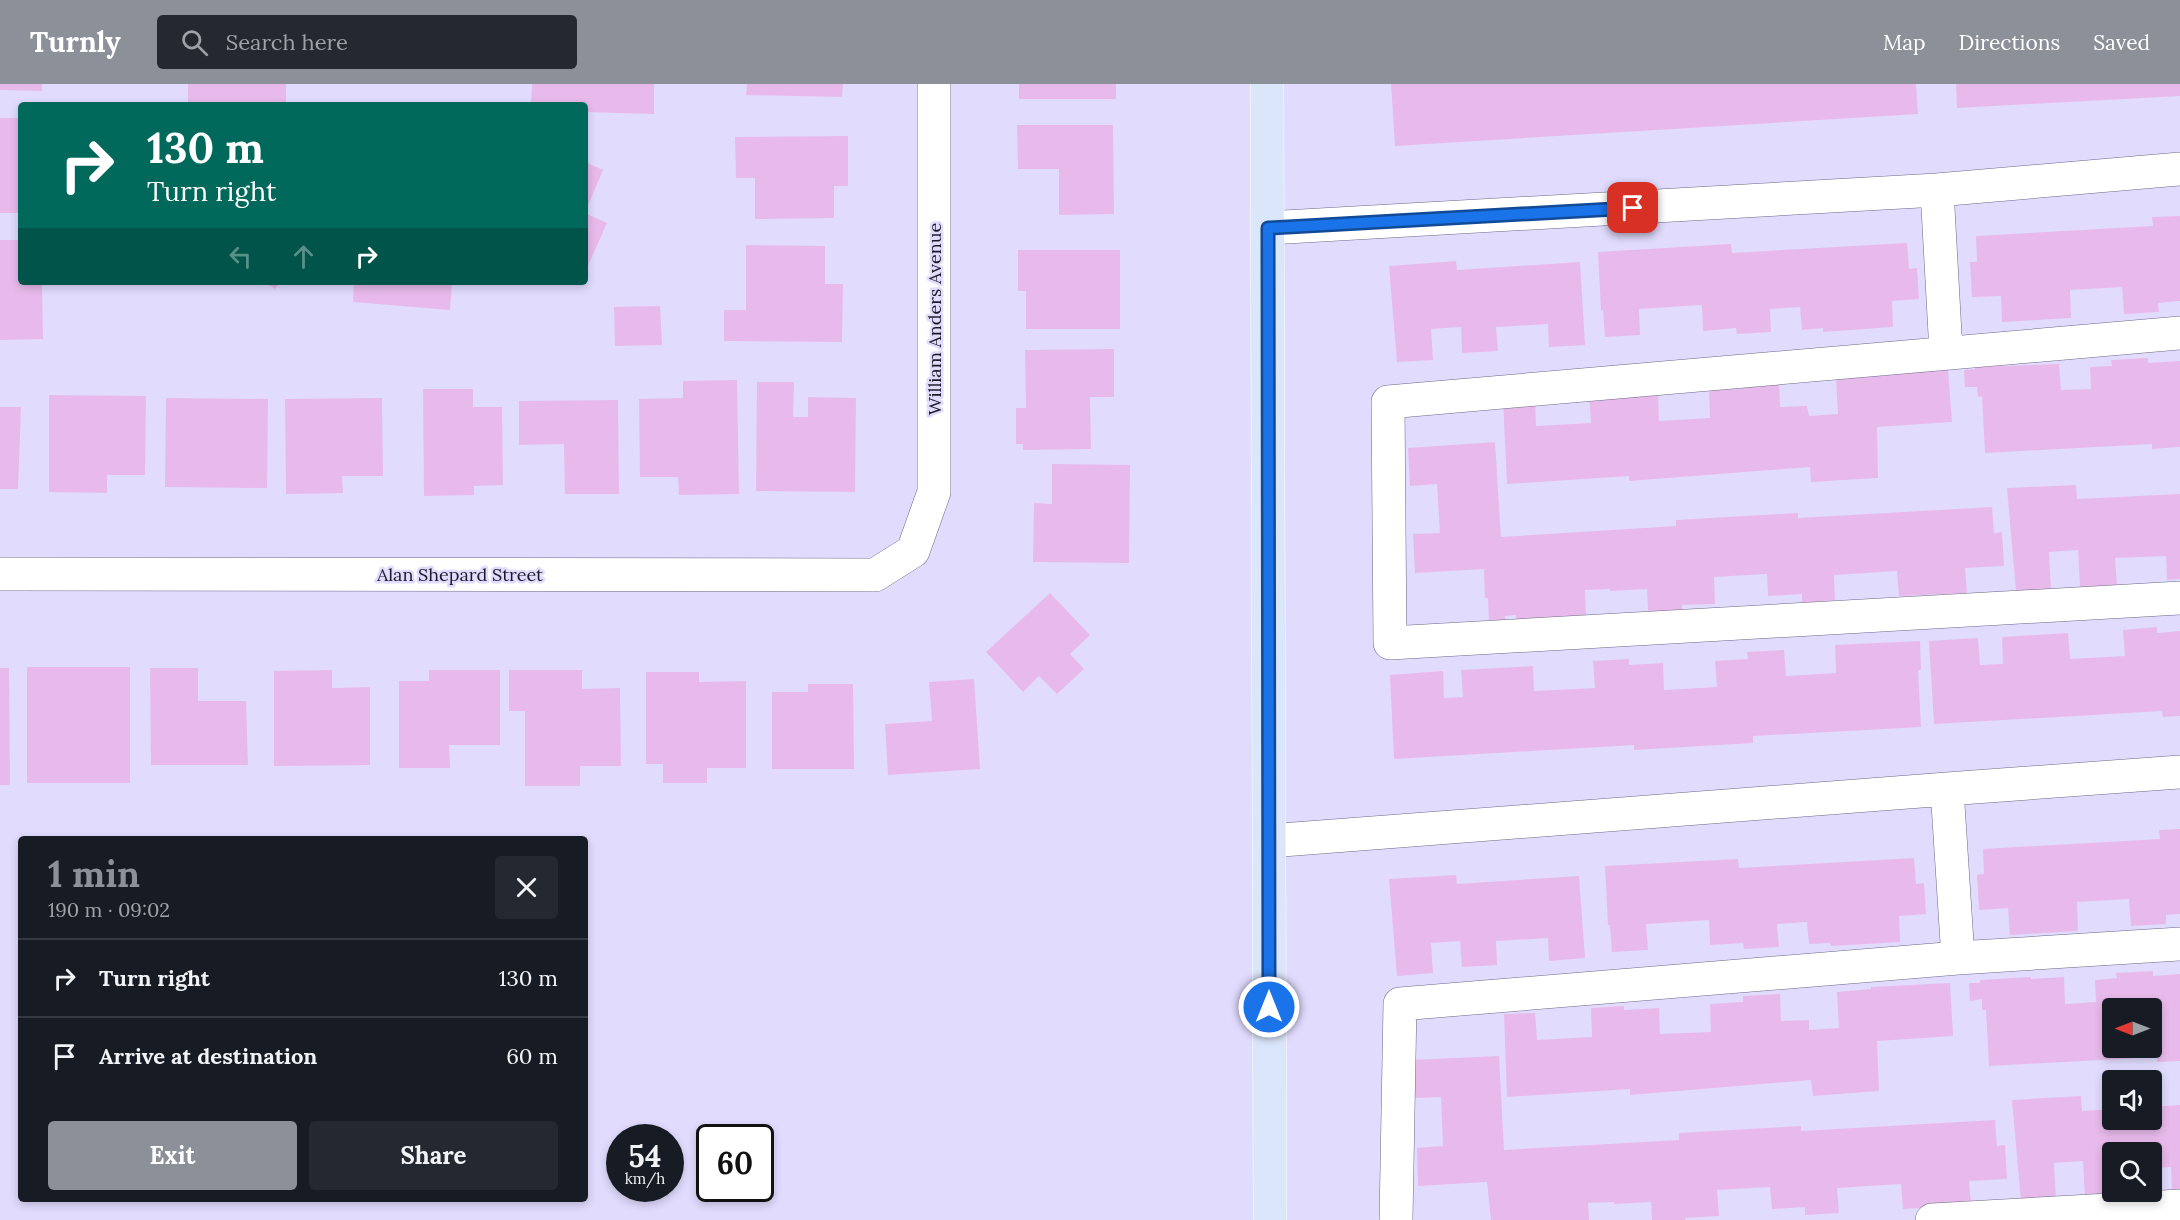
<!DOCTYPE html>
<html lang="en">
<head>
<meta charset="utf-8">
<style>
	body { margin:0; font-family:Lora,serif; background:#242831; color:#f1f3f6; height:100vh; display:flex; flex-direction:column; font-size:22px; white-space:nowrap }
	* { box-sizing:border-box; margin:0 }
	p { font-size:20px; color:#9ea1a6 }
	.icon { flex:none; width:33px; height:33px; fill:none; stroke:currentColor; stroke-width:2; stroke-linecap:round; stroke-linejoin:round }
	.map { position:relative; flex:1; overflow:hidden }
	.side { position:absolute; left:18px; top:752px; width:570px; height:366px; display:flex; flex-direction:column; background:#171b24; border-radius:6px; box-shadow:0 3px 9px #0003 }
	.side>* { flex:none }
	.guide { position:absolute; left:18px; top:18px; width:570px; height:183px; border-radius:6px; box-shadow:0 3px 9px #0003; background:#00695c; color:#fff; overflow:hidden }
	.needle { width:39px; rotate:270deg }
	.fabs { position:absolute; left:2102px; top:914px; display:grid; gap:12px }
	.fabs a { display:grid; place-items:center; width:60px; height:60px; border-radius:6px; background:#171b24; box-shadow:0 3px 9px #0003; font-size:30px }
	.speed { position:absolute; left:606px; top:1040px; display:flex; gap:12px; font-size:30px; font-weight:700; text-align:center }
	.speed>* { display:grid; place-content:center; width:78px; height:78px; border-radius:50%; background:#171b24; box-shadow:0 3px 9px #0003; line-height:1 }
	.speed small { font-size:15px; font-weight:400 }
	.speed .limit { border:3px solid #111; border-radius:9px; background:#fff; color:#111 }
	.pin { position:absolute; display:grid; place-items:center; width:51px; height:51px; color:#fff; margin:-26px; border-radius:12px; box-shadow:0 3px 9px #0006 }
	.me { position:absolute; width:66px; margin:-33px; rotate:0deg; stroke-linejoin:round; filter:drop-shadow(0 0 4px #0008) }
	.turn { display:flex; align-items:center; gap:21px; height:126px; padding:0 30px; font-size:27px }
	.turn .icon { width:78px; height:78px; stroke-width:2.5 }
	.turn b { display:block; font-size:42px; line-height:51px }
	.lanes { display:flex; align-items:center; height:57px; padding:0 30px; background:#0003; justify-content:center; gap:30px; direction:ltr }
	.lanes .off { opacity:.35 }
	.round { display:grid; place-items:center; flex:none; width:63px; height:63px; border-radius:6px; background:#242831 }
	.summary { display:flex; align-items:center; justify-content:space-between; height:102px; padding:0 30px }
	h1 { font-size:36px; font-weight:800; line-height:45px; color:#8c9099 }
	.button { display:flex; gap:12px; margin-top:auto; padding:12px 30px }
	.button a { flex:1; height:69px; border-radius:6px; background:#8c9099; color:#fff; font-size:24px; font-weight:800; line-height:69px; text-align:center }
	.button a+a { background:#242831; color:#f1f3f6 }
	ul { padding:0; list-style:none }
	li { display:flex; align-items:center; gap:18px; height:78px; padding:0 30px; border-top:2px solid #363941 }
	li div { flex:1 }
	li b { display:block; font-size:22px }
	li em { font-style:normal }
	header { display:flex; align-items:center; gap:36px; box-sizing:border-box; height:84px; padding:0 30px; background:#8c9099; color:#fff }
	header strong { font-size:28px }
	nav { display:flex; gap:33px; margin-inline-start:auto; font-size:21px }
	.search { width:420px; height:54px; background:#242831; display:flex; align-items:center; gap:15px; box-sizing:border-box; padding:0 21px; border-radius:6px; color:#9ea1a6; font-size:22px }
	.map>svg:first-child { display:block }
</style>
</head>
<body>
<header>
<strong>Turnly</strong>
<div class="search"><svg class="icon" aria-label="search" viewBox="0 0 24 24"><circle cx="10" cy="10" r="6"/><path d="M15 15l6 6"/></svg>Search here</div>
<nav><a>Map</a><a>Directions</a><a>Saved</a></nav>
</header>
<div class="map">
<svg width="2180" height="1136" viewBox="0 0 2180 1136">
	<rect width="100%" height="100%" fill="#e1dcfe"/>
	<!-- building -->
	<path fill="#e8baeb" fill-rule="evenodd" d="M 0,0 L 42,0 L 42,7 L 0,6 Z
		M 188,0 L 286,0 L 286,21 L 188,21 Z
		M 532,0 L 654,0 L 654,30 L 585,28 L 585,21 L 531,21 Z
		M 747,0 L 843,0 L 842,13 L 746,11 Z
		M 1019,0 L 1116,0 L 1116,15 L 1019,15 Z
		M 1391,0 L 1916,0 L 1918,30 L 1395,62 Z
		M 1956,0 L 2180,0 L 2180,12 L 1957,24 Z
		M 0,34 L 21,34 L 21,129 L 0,129 Z
		M 1017,41 L 1113,41 L 1114,130 L 1059,131 L 1059,85 L 1018,85 Z
		M 848,52 L 848,102 L 834,102 L 834,134 L 755,135 L 755,94 L 736,94 L 735,53 Z
		M 585,78 L 603,86 L 585,129 L 607,139 L 587,184 L 585,183 Z
		M 2180,132 L 2180,217 L 2158,219 L 2159,228 L 2124,230 L 2122,203 L 2070,206 L 2071,234 L 2002,238 L 2001,212 L 1972,213 L 1970,178 L 1977,178 L 1976,152 L 2153,142 L 2152,133 Z
		M 0,156 L 21,156 L 21,198 L 42,198 L 43,255 L 0,256 Z
		M 1907,159 L 1909,185 L 1917,184 L 1919,215 L 1892,217 L 1893,243 L 1823,248 L 1823,244 L 1802,246 L 1800,223 L 1770,225 L 1771,248 L 1737,250 L 1736,244 L 1703,247 L 1702,221 L 1639,225 L 1640,251 L 1605,253 L 1603,226 L 1601,227 L 1598,168 L 1731,160 L 1732,169 Z
		M 746,161 L 825,162 L 825,200 L 843,200 L 842,258 L 724,257 L 724,226 L 746,226 Z
		M 1018,166 L 1120,166 L 1120,245 L 1026,245 L 1026,207 L 1018,207 Z
		M 1456,177 L 1457,186 L 1580,178 L 1585,261 L 1549,263 L 1548,240 L 1496,243 L 1498,267 L 1462,269 L 1461,243 L 1431,245 L 1433,276 L 1397,278 L 1389,182 Z
		M 264,198 L 280,198 L 275,205 Z
		M 354,198 L 452,198 L 450,226 L 353,218 Z
		M 660,222 L 662,261 L 615,262 L 614,223 Z
		M 1114,265 L 1114,313 L 1090,313 L 1091,365 L 1023,366 L 1023,360 L 1016,360 L 1016,324 L 1026,324 L 1025,266 Z
		M 2148,274 L 2148,279 L 2180,277 L 2180,363 L 2152,365 L 2152,360 L 1985,369 L 1982,312 L 1978,313 L 1977,303 L 1965,303 L 1964,286 L 1975,285 L 1975,283 L 2059,280 L 2061,306 L 2091,305 L 2090,283 L 2112,282 L 2111,276 Z
		M 1948,285 L 1952,338 L 1877,343 L 1878,394 L 1811,398 L 1810,383 L 1629,397 L 1629,392 L 1507,400 L 1503,316 L 1535,315 L 1536,342 L 1591,339 L 1589,310 L 1658,310 L 1659,337 L 1710,334 L 1709,306 L 1742,305 L 1741,299 L 1779,297 L 1780,323 L 1807,322 L 1809,332 L 1838,330 L 1836,294 Z
		M 737,296 L 739,410 L 679,411 L 678,393 L 640,393 L 639,315 L 683,314 L 683,297 Z
		M 757,298 L 794,298 L 793,333 L 808,333 L 808,313 L 856,314 L 855,408 L 756,407 Z
		M 423,305 L 473,305 L 473,323 L 502,323 L 503,401 L 474,402 L 474,411 L 424,412 Z
		M 49,311 L 146,312 L 145,391 L 107,391 L 107,409 L 49,408 Z
		M 166,314 L 268,315 L 267,404 L 165,403 Z
		M 382,314 L 383,392 L 342,392 L 343,409 L 286,410 L 285,315 Z
		M 618,316 L 619,410 L 565,410 L 564,360 L 519,361 L 519,317 Z
		M 0,323 L 21,323 L 18,405 L 0,405 Z
		M 1495,358 L 1501,453 L 1676,442 L 1676,436 L 1798,429 L 1798,434 L 1992,423 L 1994,449 L 2002,448 L 2004,482 L 1965,484 L 1967,509 L 1899,512 L 1897,487 L 1834,491 L 1835,516 L 1802,519 L 1802,510 L 1768,512 L 1767,490 L 1714,493 L 1715,520 L 1682,521 L 1682,527 L 1648,529 L 1647,505 L 1610,507 L 1610,505 L 1585,506 L 1586,533 L 1516,537 L 1516,531 L 1505,532 L 1505,538 L 1489,539 L 1488,514 L 1485,514 L 1484,485 L 1415,489 L 1413,450 L 1440,449 L 1437,400 L 1410,402 L 1408,364 Z
		M 1052,380 L 1130,381 L 1129,479 L 1033,478 L 1034,419 L 1052,420 Z
		M 2076,401 L 2077,415 L 2180,410 L 2180,495 L 2167,496 L 2166,472 L 2115,474 L 2117,501 L 2080,503 L 2078,466 L 2049,468 L 2051,505 L 2016,507 L 2007,404 Z
		M 1050,509 L 1090,551 L 1070,570 L 1084,585 L 1057,610 L 1039,592 L 1023,608 L 986,568 Z
		M 2157,543 L 2157,549 L 2180,547 L 2180,632 L 2163,633 L 2162,627 L 1934,640 L 1929,557 L 1978,554 L 1980,581 L 2003,580 L 2002,553 L 2068,549 L 2070,575 L 2125,572 L 2123,546 Z
		M 1920,557 L 1921,586 L 1918,586 L 1921,643 L 1753,652 L 1753,659 L 1634,666 L 1634,661 L 1394,675 L 1390,591 L 1443,587 L 1444,614 L 1463,613 L 1461,586 L 1533,582 L 1534,607 L 1595,604 L 1593,577 L 1629,575 L 1629,581 L 1663,579 L 1664,606 L 1717,603 L 1715,577 L 1748,575 L 1747,568 L 1784,566 L 1786,592 L 1836,589 L 1835,561 Z
		M 27,583 L 130,583 L 130,699 L 27,699 Z
		M 0,584 L 9,584 L 10,701 L 0,701 Z
		M 150,584 L 198,584 L 198,617 L 246,617 L 248,681 L 151,681 Z
		M 332,586 L 332,604 L 370,603 L 370,681 L 274,682 L 274,587 Z
		M 429,586 L 500,586 L 500,661 L 449,661 L 450,684 L 399,684 L 399,597 L 429,597 Z
		M 509,586 L 582,586 L 582,605 L 620,604 L 621,682 L 580,682 L 580,702 L 525,702 L 525,627 L 509,627 Z
		M 646,588 L 699,588 L 699,598 L 746,597 L 746,684 L 707,684 L 707,699 L 663,699 L 663,680 L 646,680 Z
		M 974,595 L 980,685 L 888,691 L 885,640 L 932,637 L 929,598 Z
		M 808,600 L 853,600 L 854,685 L 772,685 L 772,608 L 808,608 Z
		M 2180,745 L 2180,830 L 2166,831 L 2166,840 L 2131,842 L 2129,815 L 2077,818 L 2078,847 L 2010,851 L 2008,824 L 1979,826 L 1977,791 L 1984,790 L 1983,765 L 2160,755 L 2159,746 Z
		M 1914,774 L 1916,800 L 1924,799 L 1926,830 L 1899,832 L 1900,858 L 1831,862 L 1830,859 L 1809,860 L 1807,838 L 1777,840 L 1779,863 L 1744,865 L 1743,859 L 1710,861 L 1709,836 L 1646,840 L 1648,866 L 1612,868 L 1610,841 L 1608,841 L 1605,782 L 1738,775 L 1739,784 Z
		M 1456,791 L 1457,800 L 1579,792 L 1585,874 L 1549,877 L 1548,854 L 1496,857 L 1497,881 L 1462,883 L 1460,857 L 1431,859 L 1433,889 L 1397,892 L 1389,795 Z
		M 2153,887 L 2153,892 L 2180,890 L 2180,977 L 2157,978 L 2157,973 L 1989,982 L 1986,926 L 1982,926 L 1982,915 L 1970,917 L 1969,899 L 1980,899 L 1980,896 L 2031,893 L 2031,895 L 2064,893 L 2065,920 L 2096,918 L 2095,896 L 2117,894 L 2116,889 ZM 2112,924 L 2151,924 L 2151,963 L 2112,963 Z
		M 1950,899 L 1953,952 L 1877,957 L 1879,1007 L 1813,1012 L 1811,996 L 1630,1011 L 1630,1005 L 1507,1013 L 1504,930 L 1535,929 L 1537,956 L 1592,953 L 1591,924 L 1624,922 L 1624,926 L 1659,924 L 1660,950 L 1711,948 L 1710,920 L 1743,918 L 1743,912 L 1780,910 L 1781,937 L 1809,936 L 1809,946 L 1839,944 L 1837,908 L 1871,905 L 1871,903 Z
		M 1499,972 L 1504,1066 L 1679,1056 L 1679,1049 L 1801,1042 L 1801,1047 L 1995,1036 L 1997,1062 L 2005,1061 L 2007,1095 L 1969,1097 L 1971,1121 L 1903,1125 L 1901,1100 L 1837,1104 L 1839,1129 L 1805,1131 L 1805,1123 L 1772,1125 L 1770,1103 L 1717,1106 L 1719,1132 L 1685,1134 L 1686,1136 L 1652,1136 L 1651,1118 L 1614,1120 L 1614,1118 L 1588,1119 L 1589,1136 L 1491,1136 L 1487,1098 L 1418,1102 L 1417,1064 L 1443,1062 L 1441,1013 L 1413,1014 L 1411,976 Z
		M 2081,1012 L 2082,1027 L 2112,1025 L 2112,1035 L 2151,1035 L 2151,1023 L 2180,1021 L 2180,1107 L 2172,1107 L 2171,1083 L 2151,1084 L 2151,1068 L 2112,1068 L 2112,1107 L 2122,1107 L 2122,1112 L 2085,1114 L 2083,1077 L 2054,1079 L 2056,1117 L 2021,1118 L 2012,1016 Z"/>
	<g fill="none" stroke-linecap="round" stroke-linejoin="round">
		<!-- minor casing -->
		<g stroke="#6c6785" stroke-width="34">
			<path id="minor" d="M 1937,106 L 2180,85
				M 1268,144 L 1937,106 L 1946,268
				M 2180,249 L 1388,318 L 1390,559 L 2180,514
				M 0,490 L 875,491 L 913,467 L 934,408 L 934,0
				M 1947,705 L 2180,688
				M 1269,757 L 1947,705 L 1958,874
				M 1396,1136 L 1400,920 L 1958,874 L 2180,860
				M 1932,1136 L 2180,1122"/>
		</g>
		<!-- major casing -->
		<g stroke="#fff" stroke-width="34">
			<path id="major" d="M 1267,0 L 1270,1136"/>
		</g>
		<!-- minor -->
		<use href="#minor" stroke="#fff" stroke-width="33"/>
		<!-- major -->
		<use href="#major" stroke="#dae6fa" stroke-width="33"/>
	</g>
	<g fill="none" stroke-linecap="round" stroke-linejoin="round">
		<!-- route casing -->
		<g stroke="#114b97" stroke-width="15">
			<path id="route" d="M 1269,923 L 1268,144 L 1633,124"/>
		</g>
		<!-- route -->
		<use href="#route" stroke="#1a73e8" stroke-width="10"/>
	</g>
	<g text-anchor="middle" dominant-baseline="central" stroke-width="5" stroke-linejoin="round" paint-order="stroke">
		<!-- street labels -->
		<g font-size="18" fill="#1b1925" stroke="#e1dcfe">
			<text transform="translate(934 235) rotate(-90)">William Anders Avenue</text>
			<text x="460" y="490">Alan Shepard Street</text>
		</g>
	</g>
</svg>
<div class="fabs">
<a><svg class="needle" viewBox="-14 -14 28 28"><path d="M0-13l5 13h-10z" fill="#e53935"/><path d="M0 13l5-13h-10z" fill="#9ea1a6"/></svg></a>
<a><svg class="icon" aria-label="sound" viewBox="0 0 24 24"><path d="M4 9h4l5-4v14l-5-4H4zM17 9q2 3 0 6"/></svg></a>
<a><svg class="icon" aria-label="search" viewBox="0 0 24 24"><circle cx="10" cy="10" r="6"/><path d="M15 15l6 6"/></svg></a>
</div>
<div class="speed"><div>54<small>km/h</small></div><div class="limit">60</div></div>
<div class="pin" style="left:1633px;top:124px;background:#d93025"><svg class="icon" aria-label="arrive" viewBox="0 0 24 24"><path d="M6 21V4h12l-3 4 3 4H6"/></svg></div>
<svg class="me" style="left:1269px;top:923px" viewBox="-20 -20 40 40"><circle r="17" fill="#1a73e8" stroke="#fff" stroke-width="3"/><path d="M0-11L8 9 0 5-8 9z" fill="#fff"/></svg>
<div class="guide">
<div class="turn"><svg class="icon" aria-label="right" viewBox="0 0 24 24"><path d="M7 20v-9h11M14 6l5 5-5 5"/></svg><div><b>130 m</b>Turn right</div></div>
<div class="lanes"><svg class="icon off" aria-label="left" viewBox="0 0 24 24"><path d="M17 20v-9H6M10 6l-5 5 5 5"/></svg><svg class="icon off" aria-label="ahead" viewBox="0 0 24 24"><path d="M12 20V5M6 11l6-6 6 6"/></svg><svg class="icon" aria-label="right" viewBox="0 0 24 24"><path d="M7 20v-9h11M14 6l5 5-5 5"/></svg></div>
</div>
<section class="side">
<div class="summary"><div><h1>1 min</h1><p>190 m · 09:02</p></div><a class="round"><svg class="icon" aria-label="close" viewBox="0 0 24 24"><path d="M6 6l12 12M18 6L6 18"/></svg></a></div>
<ul>
<li><svg class="icon" aria-label="right" viewBox="0 0 24 24"><path d="M7 20v-9h11M14 6l5 5-5 5"/></svg><div><b>Turn right</b></div><em>130 m</em></li>
<li><svg class="icon" aria-label="arrive" viewBox="0 0 24 24"><path d="M6 21V4h12l-3 4 3 4H6"/></svg><div><b>Arrive at destination</b></div><em>60 m</em></li>
</ul>
<div class="button"><a>Exit</a><a>Share</a></div>
</section>
</div>
</body>
</html>
